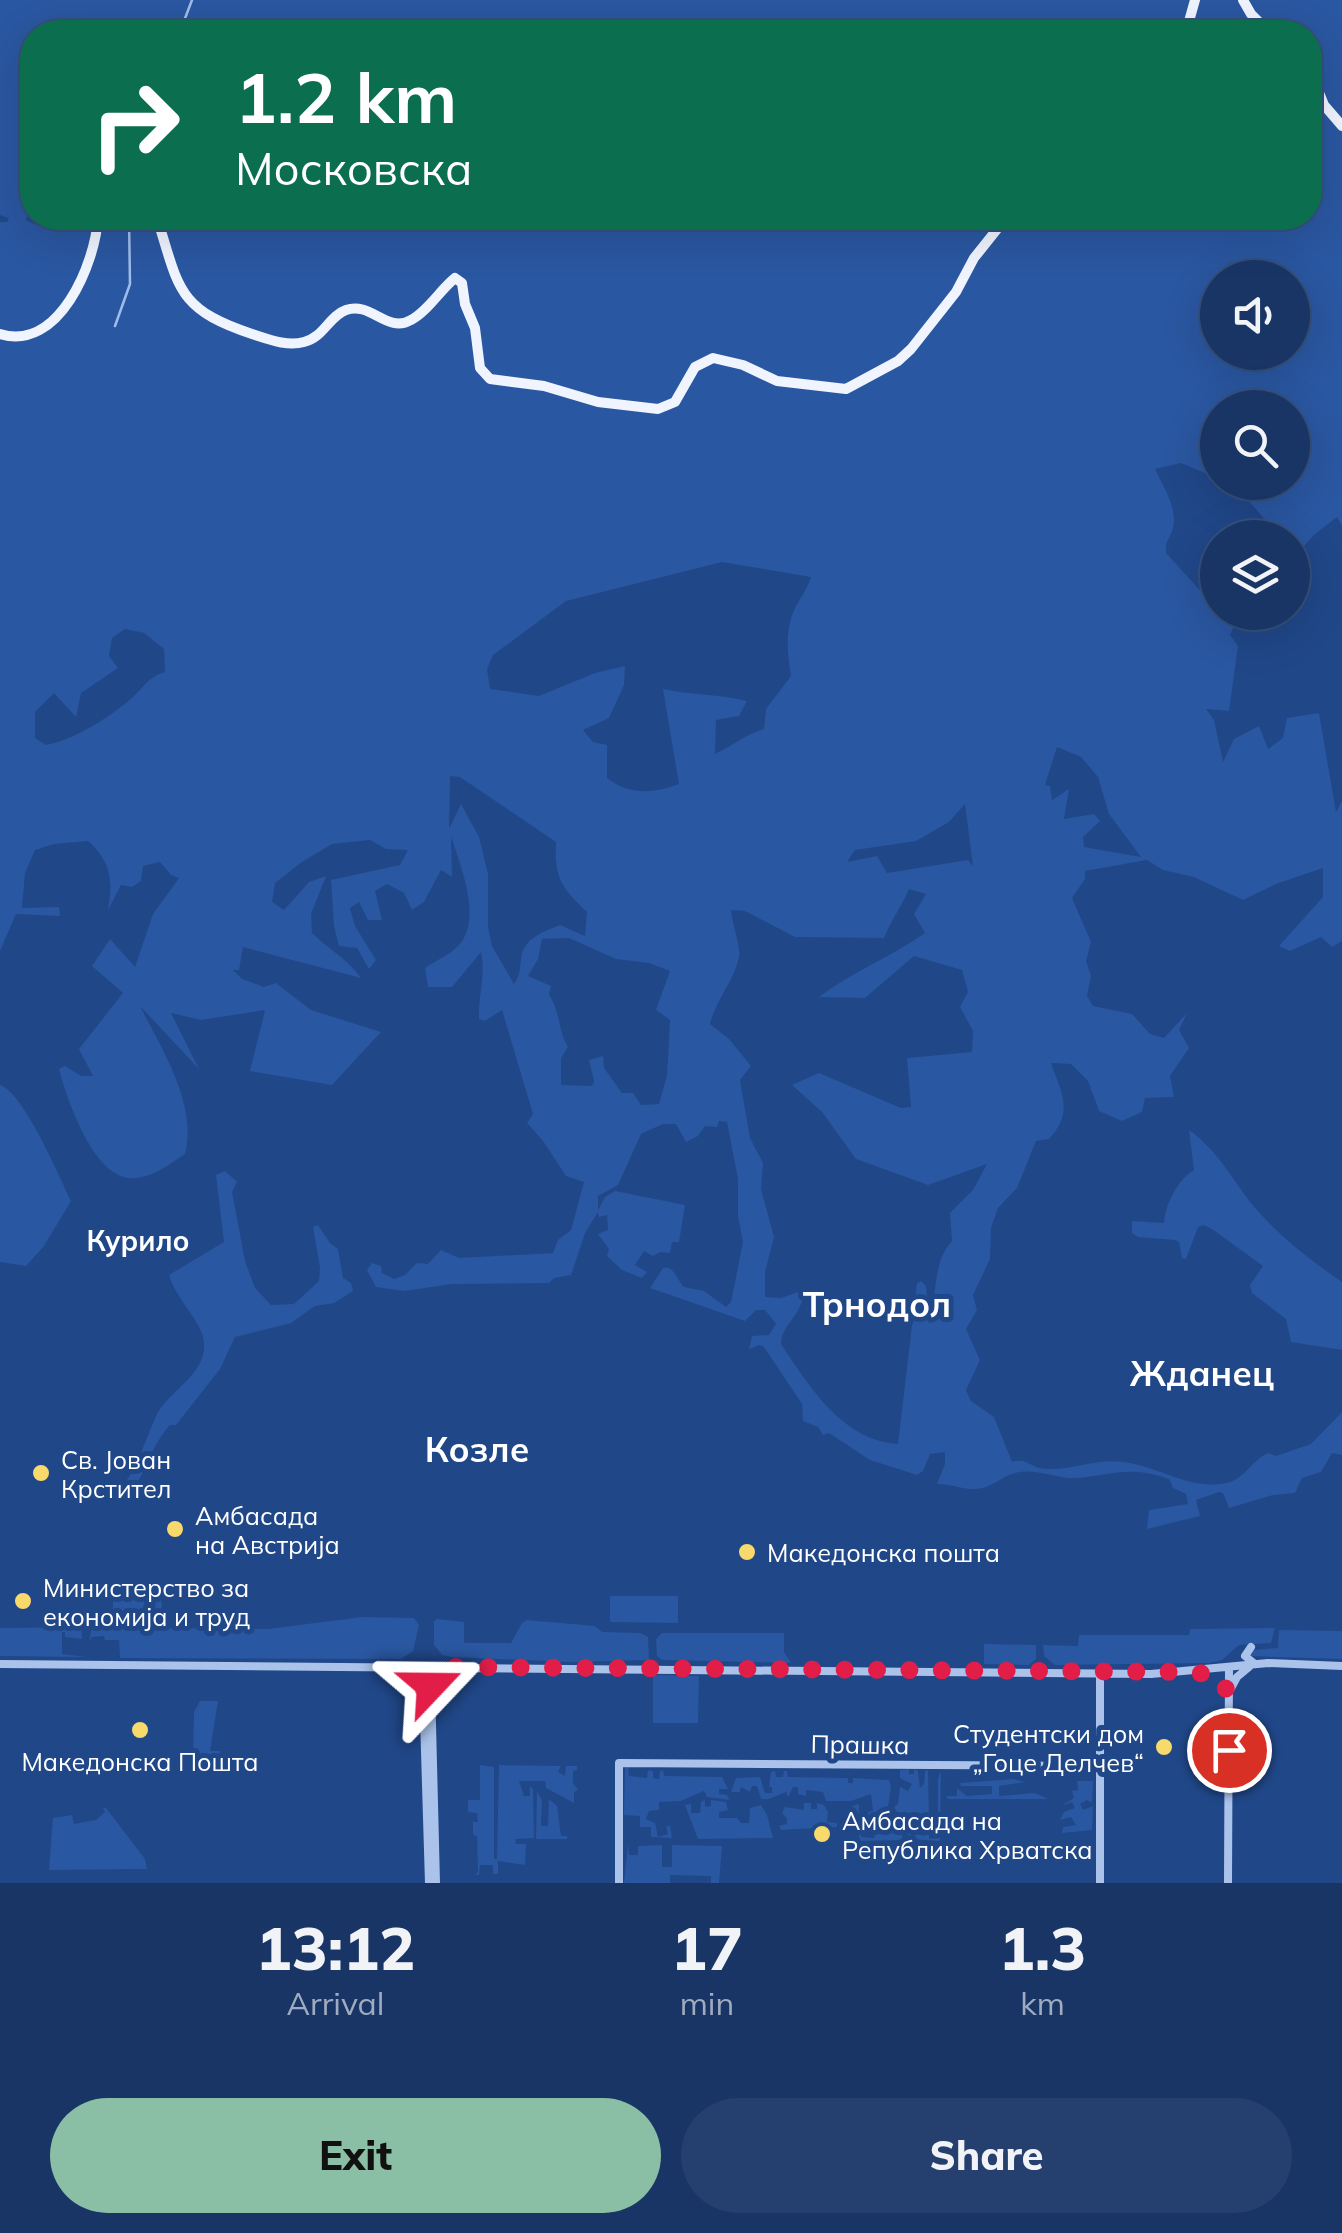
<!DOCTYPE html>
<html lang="en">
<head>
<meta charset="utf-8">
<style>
	body { margin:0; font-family:Mulish,sans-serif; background:#25406f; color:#f1f3f6; height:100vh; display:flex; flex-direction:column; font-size:38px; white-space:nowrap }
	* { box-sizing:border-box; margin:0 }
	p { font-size:32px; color:#9fabbf }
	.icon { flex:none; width:55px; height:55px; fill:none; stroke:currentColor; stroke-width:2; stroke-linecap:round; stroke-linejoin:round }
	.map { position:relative; height:1883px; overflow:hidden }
	.panel { display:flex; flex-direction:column; background:#183566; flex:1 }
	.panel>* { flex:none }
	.top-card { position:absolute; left:20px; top:20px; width:1302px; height:210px; border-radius:40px; box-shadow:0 10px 40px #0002,0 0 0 2px #36507a; background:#0b6e4f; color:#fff; overflow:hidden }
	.buttons { position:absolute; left:1200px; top:260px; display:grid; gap:20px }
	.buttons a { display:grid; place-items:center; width:110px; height:110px; border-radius:50%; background:#183566; box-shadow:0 10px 40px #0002,0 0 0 2px #36507a; font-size:50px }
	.pin { position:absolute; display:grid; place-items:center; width:85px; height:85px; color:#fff; margin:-42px; border:5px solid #fff; border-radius:50%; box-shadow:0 2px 10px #0007 }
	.me { position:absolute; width:110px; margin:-55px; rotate:67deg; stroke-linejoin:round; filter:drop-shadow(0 0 8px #0008) }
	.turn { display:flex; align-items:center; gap:35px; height:210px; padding:0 50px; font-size:45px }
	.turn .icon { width:130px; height:130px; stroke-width:2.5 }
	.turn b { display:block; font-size:70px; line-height:85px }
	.eta { display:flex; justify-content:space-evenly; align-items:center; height:170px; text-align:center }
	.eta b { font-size:60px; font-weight:800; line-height:70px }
	.action { display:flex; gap:20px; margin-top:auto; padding:20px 50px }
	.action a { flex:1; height:115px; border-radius:60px; background:#8abfa5; color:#111; font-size:40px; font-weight:800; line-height:115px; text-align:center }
	.action a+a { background:#25406f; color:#f1f3f6 }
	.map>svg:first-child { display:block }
</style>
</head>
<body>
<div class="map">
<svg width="1342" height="1883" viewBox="0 0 1342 1883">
	<rect width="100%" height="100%" fill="#204788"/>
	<!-- green -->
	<path fill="#2a57a1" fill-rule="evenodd" d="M 0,0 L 1342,0 L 1342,526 L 1337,517 L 1314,535 L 1295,556 L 1292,538 L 1280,537 L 1248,500 L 1223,483 L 1292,482 L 1292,408 L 1218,408 L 1217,478 L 1181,463 L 1155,469 C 1163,486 1178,509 1173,528 C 1170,539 1165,540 1166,553 L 1217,609 L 1218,612 L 1235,624 L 1230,635 L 1238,646 L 1229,711 L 1206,709 L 1214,720 L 1223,762 L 1234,739 L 1259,726 L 1268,749 L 1283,738 L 1287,718 L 1319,713 L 1336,812 L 1342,801 L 1342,941 L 1332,947 L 1321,937 L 1290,951 L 1279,946 L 1323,897 L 1323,868 L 1276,884 L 1243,900 L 1194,877 L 1163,870 L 1147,860 L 1085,871 L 1085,879 L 1072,898 L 1091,942 L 1086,961 L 1091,976 L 1087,996 L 1093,1006 L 1132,1014 L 1150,1034 L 1164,1038 L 1187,1013 L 1179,1030 L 1189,1048 L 1170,1076 L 1174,1097 L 1145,1098 L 1142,1112 L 1122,1121 L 1099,1111 L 1088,1081 L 1071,1064 L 1051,1063 C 1062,1094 1074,1112 1049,1139 L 1036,1141 L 1017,1188 L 998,1208 L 991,1228 L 990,1259 L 973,1295 L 977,1310 L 966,1329 L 980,1360 L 966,1390 L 971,1401 L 994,1417 L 1012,1462 C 1027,1457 1031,1469 1047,1469 C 1072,1470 1097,1458 1123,1462 C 1159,1466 1190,1491 1226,1483 C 1244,1480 1250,1462 1268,1453 L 1276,1456 L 1311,1444 L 1342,1412 L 1342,1455 L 1332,1453 L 1321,1472 L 1302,1478 L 1295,1493 L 1273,1495 L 1229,1508 L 1223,1493 L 1219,1492 L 1196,1500 L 1200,1516 L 1147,1529 L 1149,1510 L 1188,1504 L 1186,1494 L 1173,1488 L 1169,1479 C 1127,1465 1115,1475 1076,1478 C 1055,1479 1033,1466 1012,1474 C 1000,1478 991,1488 976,1489 C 964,1490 950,1484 937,1484 L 945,1464 L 945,1452 L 930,1454 L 923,1471 L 917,1475 L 870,1460 L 829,1433 L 823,1435 L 818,1427 L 803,1421 L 802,1404 L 764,1347 L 760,1345 L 749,1349 L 752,1336 L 769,1335 L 776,1324 L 765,1310 L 756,1310 L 745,1321 L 650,1288 L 663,1268 C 674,1265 677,1280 684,1287 L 704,1291 L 726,1307 L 731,1302 L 743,1242 L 738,1216 L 738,1179 L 727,1122 L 719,1121 L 717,1127 L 705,1126 L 698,1136 L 686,1142 L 676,1124 L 663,1124 L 641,1134 L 618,1185 L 598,1196 L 598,1210 L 605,1197 L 615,1191 L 685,1205 L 679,1242 L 672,1242 L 670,1253 L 660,1252 L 653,1256 L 644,1251 L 635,1265 L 647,1272 L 642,1278 L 622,1270 L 607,1256 L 609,1249 L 598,1234 L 608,1230 L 607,1215 L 599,1217 L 598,1212 L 585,1233 L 571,1275 L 554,1278 L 549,1283 L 452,1284 L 404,1291 L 376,1287 L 367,1270 L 372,1263 L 381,1266 L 382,1273 L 394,1279 L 405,1275 L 417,1263 L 428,1264 L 441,1250 L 459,1258 L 553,1253 L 558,1240 L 571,1230 L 584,1182 L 566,1176 L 543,1141 L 527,1123 L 533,1114 L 502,1010 L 485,1021 L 479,1019 C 478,995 486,976 481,952 L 452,987 L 428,987 L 425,968 C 435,961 451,954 459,945 C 483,917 460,866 451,836 L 452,877 L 441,870 L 424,902 L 412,910 L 404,893 L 387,884 L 375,891 L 382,920 L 368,920 L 359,902 L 350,908 L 355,926 L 376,960 L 369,969 L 357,948 L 339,946 L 334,926 L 331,880 L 400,865 L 408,850 L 386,849 L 370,840 L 332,844 L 302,862 L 275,883 L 272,902 L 284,910 L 309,882 L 326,876 L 311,914 L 312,933 C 328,949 349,960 361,978 L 243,947 L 239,970 L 233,970 L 242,979 L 264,987 L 276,983 L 311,1010 L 381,1032 L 332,1085 L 250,1071 L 265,1010 L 201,1020 L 171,1013 L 199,1069 L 140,1006 C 161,1048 198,1104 185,1154 C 168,1165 150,1180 128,1178 C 92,1173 67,1099 59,1069 L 65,1066 L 81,1076 L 93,1076 L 79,1049 L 123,993 L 92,966 L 110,939 L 135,967 L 153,914 L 179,878 L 171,875 L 160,862 L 143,866 L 141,881 L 132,887 L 121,885 L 108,910 C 113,881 111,861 88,841 L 54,844 L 35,850 L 25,873 L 22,908 L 59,907 L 60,916 L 16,914 L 0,951 L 0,222 L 7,222 L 9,218 L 0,215 ZM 32,32 L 1310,32 L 1310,218 L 36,218 L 48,223 L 45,229 L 26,220 L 28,214 L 32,216 ZM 1218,278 L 1292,278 L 1292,352 L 1218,352 ZM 722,562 L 811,577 C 807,589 801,597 795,608 C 785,631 787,651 791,676 L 766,709 L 764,729 C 746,734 732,746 715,754 L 716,720 L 739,716 L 747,701 C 719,694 691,695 663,689 L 679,784 C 654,793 630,796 607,778 L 607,745 L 593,742 L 583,730 L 609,718 L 624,685 L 625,666 L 595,673 L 539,696 L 490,689 L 487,669 L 493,655 L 566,601 ZM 125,629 L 144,633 L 164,649 L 165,672 C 150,676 146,684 135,695 C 114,715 74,740 46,745 L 35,738 L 35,712 L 54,693 L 76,717 L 81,693 L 118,668 L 109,656 L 112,638 ZM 1057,747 L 1081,757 L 1098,777 L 1109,814 L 1141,857 L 1084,847 L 1083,837 L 1100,821 L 1094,814 L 1064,819 L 1069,789 L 1052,800 L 1050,786 L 1045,785 ZM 450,776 L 460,777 L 556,842 C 554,879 562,888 587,912 L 585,936 L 560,925 C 545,931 527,937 522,953 C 519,966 522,973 514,984 L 492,946 L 488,927 L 488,874 L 479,837 L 461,804 L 449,829 ZM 965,804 L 973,866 L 968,860 L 887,873 L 877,856 L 847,862 L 855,850 L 916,841 L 949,822 ZM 909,889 L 926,894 L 914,914 L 925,933 C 891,957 853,971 819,997 L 865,998 L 914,956 L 962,970 L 968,992 L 960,1007 L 973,1031 L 972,1052 L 907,1058 L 911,1107 L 901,1108 L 819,1073 L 792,1085 L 822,1112 L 856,1159 L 928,1185 L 987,1164 L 973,1190 L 950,1213 L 952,1241 C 931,1264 938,1297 929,1324 L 926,1286 L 921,1281 L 917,1283 L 898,1444 C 843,1441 809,1386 781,1344 C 781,1326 800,1317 804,1294 L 801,1291 L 781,1298 L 765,1297 L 765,1272 L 774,1237 L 761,1189 L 763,1163 L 750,1138 L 740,1080 L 751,1066 L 729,1039 L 710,1024 C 716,1000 735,979 739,957 C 741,947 732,923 731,910 L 745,911 L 795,937 L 884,938 C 891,920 902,906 909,889 ZM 569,938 L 616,959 L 649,963 L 670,971 L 656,1010 L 670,1020 L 667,1076 L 659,1104 L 641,1105 L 633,1093 L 622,1093 L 604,1068 L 603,1056 L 589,1060 L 594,1081 L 592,1086 L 561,1085 L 561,1058 L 568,1047 C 558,1031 560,1010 549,995 L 551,986 L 528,976 L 538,959 L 542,939 Z
		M 0,1085 C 24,1093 59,1176 71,1201 L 44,1246 L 26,1266 L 0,1262 Z
		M 1189,1130 C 1217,1150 1231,1177 1251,1203 C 1277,1235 1309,1259 1342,1282 L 1342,1350 L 1291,1342 L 1286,1319 L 1252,1293 L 1250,1285 L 1263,1266 L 1212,1229 L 1204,1225 L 1198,1227 L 1186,1259 L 1182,1258 L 1179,1242 L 1175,1240 L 1138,1237 L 1132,1233 L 1132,1221 L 1164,1223 C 1165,1205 1178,1179 1194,1170 Z
		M 225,1171 L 237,1182 L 232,1192 L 245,1261 L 255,1288 L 271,1305 L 294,1304 L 319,1281 L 320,1268 L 313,1227 L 318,1225 L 330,1243 L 338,1249 L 343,1278 L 351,1283 L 353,1291 L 334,1303 L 315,1306 L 291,1323 L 235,1337 L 220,1369 L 176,1425 L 170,1425 C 133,1467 158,1498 82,1497 L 87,1481 C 98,1482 115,1489 125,1482 C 135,1474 150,1427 158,1412 C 172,1389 206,1374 204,1343 C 203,1322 176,1300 169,1275 L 224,1242 L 216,1175 Z
		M 113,1580 L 161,1580 L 162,1622 L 113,1621 Z
		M 610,1596 L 678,1596 L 678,1623 L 610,1622 Z
		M 362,1617 L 414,1618 L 419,1625 L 413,1651 L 401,1659 L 120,1658 L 119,1640 L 105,1640 L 104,1636 L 92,1637 L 89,1641 L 92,1627 L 268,1629 Z
		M 437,1619 L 464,1622 L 464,1643 L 511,1643 L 522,1623 L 527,1620 L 595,1626 L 602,1632 L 640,1633 L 648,1637 L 649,1660 L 570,1662 L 452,1657 L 442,1655 L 434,1645 L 434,1621 Z
		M 81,1627 L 82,1639 L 65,1637 L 65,1632 L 62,1632 L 62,1654 L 87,1657 L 0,1656 L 0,1628 Z
		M 1275,1628 L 1271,1643 L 1239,1645 L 1222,1660 L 1209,1663 L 1055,1665 L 1044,1656 L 1043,1645 L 1078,1646 L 1079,1635 L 1189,1635 L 1190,1629 Z
		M 1279,1630 L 1342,1631 L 1342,1659 L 1250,1656 L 1252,1650 L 1278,1648 Z
		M 662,1633 L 784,1633 L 784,1652 L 791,1663 L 662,1660 L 657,1656 L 656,1639 Z
		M 984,1644 L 1036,1645 L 1036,1659 L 1029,1665 L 984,1664 Z
		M 653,1675 L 699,1676 L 698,1723 L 653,1723 Z
		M 200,1701 L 218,1701 L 210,1751 L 220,1751 L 220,1758 L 193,1756 L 194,1712 Z
		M 480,1765 L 494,1767 L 494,1859 L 497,1859 L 499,1765 L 561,1766 L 558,1772 L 565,1776 L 566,1766 L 577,1766 L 577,1770 L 573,1771 L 573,1783 L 578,1790 L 574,1792 L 574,1803 L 546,1788 L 545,1781 L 519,1781 L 524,1796 L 530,1796 L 530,1786 L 533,1789 L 534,1838 L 515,1839 L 516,1844 L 526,1844 L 525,1865 L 498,1861 L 498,1874 L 493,1874 L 493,1865 L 480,1865 L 479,1875 L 475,1875 L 478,1872 L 477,1836 L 473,1835 L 473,1822 L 478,1822 L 477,1813 L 468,1812 L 468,1800 L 480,1800 Z
		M 628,1766 L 629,1776 L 647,1778 L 648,1770 L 653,1771 L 653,1778 L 659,1779 L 660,1771 L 663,1770 L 664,1776 L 722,1777 L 728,1789 L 719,1789 L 719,1794 L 727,1795 L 729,1800 L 707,1797 L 704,1791 L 681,1801 L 659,1802 L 659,1810 L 649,1811 L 646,1819 L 655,1823 L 658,1837 L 668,1834 L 666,1827 L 670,1825 L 672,1838 L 651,1837 L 651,1827 L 640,1827 L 640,1816 L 624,1815 L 625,1769 Z
		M 909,1769 L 909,1774 L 914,1774 L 914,1769 L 918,1771 L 920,1788 L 924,1784 L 925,1771 L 928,1770 L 929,1822 L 932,1831 L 929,1832 L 929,1839 L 938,1838 L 938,1779 L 941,1771 L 940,1841 L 911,1839 L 905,1831 L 925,1836 L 925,1824 L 905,1824 L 894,1807 L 898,1804 L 900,1787 L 908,1791 L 912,1784 L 900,1778 L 900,1770 Z
		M 775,1771 L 776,1777 L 783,1777 L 784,1771 L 787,1771 L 788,1777 L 848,1778 L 848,1783 L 853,1783 L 853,1778 L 889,1780 L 891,1786 L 888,1807 L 904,1840 L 860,1841 L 852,1806 L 859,1804 L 858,1828 L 868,1830 L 861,1831 L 861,1837 L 874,1838 L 877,1824 L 868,1823 L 868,1812 L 873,1811 L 871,1794 L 851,1801 L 826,1801 L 823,1792 L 806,1790 L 806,1796 L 798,1794 L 798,1787 L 793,1787 L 788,1797 L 786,1792 L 769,1799 L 761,1799 L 757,1786 L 752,1786 L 750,1792 L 741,1787 L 740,1792 L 731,1792 L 736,1778 L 760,1777 L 765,1793 L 772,1793 L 772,1787 L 769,1787 L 771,1772 Z
		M 1013,1779 L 1025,1782 L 999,1786 L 999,1796 L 1035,1793 L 1048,1799 L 948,1799 L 946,1796 L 957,1796 L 957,1788 L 967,1796 L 992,1794 L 992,1786 L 961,1786 L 960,1783 Z
		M 1077,1781 L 1093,1781 L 1092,1803 L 1087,1800 L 1080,1804 L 1083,1810 L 1093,1806 L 1092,1830 L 1062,1833 L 1063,1827 L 1076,1825 L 1071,1817 L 1060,1820 L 1064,1812 L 1075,1808 L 1072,1802 L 1061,1806 L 1074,1798 L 1072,1791 L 1078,1790 Z
		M 537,1792 L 542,1800 L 541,1826 L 548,1826 L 549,1799 L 557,1806 L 561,1836 L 567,1836 L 567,1839 L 536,1839 Z
		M 705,1800 L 705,1807 L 711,1806 L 711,1800 L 726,1802 L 728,1810 L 719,1812 L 719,1818 L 737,1818 L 741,1823 L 749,1823 L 750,1808 L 761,1805 L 767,1815 L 773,1838 L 698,1839 L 685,1805 L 691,1804 L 691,1813 L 700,1813 L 701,1802 Z
		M 804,1803 L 811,1803 L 811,1809 L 817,1809 L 817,1803 L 824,1805 L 828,1812 L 827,1822 L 837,1823 L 837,1827 L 781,1830 L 779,1826 L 787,1824 L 787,1818 L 782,1813 L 785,1807 L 804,1810 Z
		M 103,1808 L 106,1808 L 145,1859 L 147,1869 L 49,1870 L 53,1818 L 72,1815 L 74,1824 L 96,1820 L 105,1812 Z
		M 628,1843 L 629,1855 L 638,1855 L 638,1846 L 662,1845 L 662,1867 L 672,1867 L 672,1845 L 722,1846 L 719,1883 L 711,1883 L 711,1876 L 670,1875 L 670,1883 L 624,1883 Z"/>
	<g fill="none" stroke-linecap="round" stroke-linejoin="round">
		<!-- stream -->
		<path stroke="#9fbdec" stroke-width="2.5" d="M 184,21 L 192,0
			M 181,32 L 182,27
			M 115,326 L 130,284 L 129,218"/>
		<!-- minor -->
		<path stroke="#abc3eb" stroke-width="8" d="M 1251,1647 L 1245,1656 L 1255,1664
			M 0,1664 L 1151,1674 L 1268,1663 L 1342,1666
			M 427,1666 L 431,1685 L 436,1883
			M 427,1666 L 423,1686 L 429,1883
			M 400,1667 L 415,1676 L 423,1686
			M 1230,1690 L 1237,1677 L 1249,1667
			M 619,1883 L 619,1763 L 1100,1766
			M 1100,1883 L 1100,1673
			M 1228,1883 L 1229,1668"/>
		<!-- major -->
		<path stroke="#eff4fe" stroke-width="10" d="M 1243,0 L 1251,14 L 1269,32
			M 1186,32 L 1195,0
			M 1310,71 L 1324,105 L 1342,126
			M 157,218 C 179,287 176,309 252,334 C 268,339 287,347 304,342 C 324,337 329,316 346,310 C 371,301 387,334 411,320 C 428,311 440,290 455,278 L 462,283 L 465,304 L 475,328 L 480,368 L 490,379 L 544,386 L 598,402 L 658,409 L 675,402 L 695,367 L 713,358 L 743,365 L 777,381 L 846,389 L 898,361 L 911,349 L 956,292 L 974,258 L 1006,218
			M 0,334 C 59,352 95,264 98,218"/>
	</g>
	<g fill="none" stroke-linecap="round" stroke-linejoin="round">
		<!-- route -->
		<path stroke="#e11d48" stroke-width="18" stroke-dasharray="0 32.4" d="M 431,1686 L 438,1676 L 454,1667 L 1194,1672 L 1220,1677 L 1229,1695 L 1229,1750"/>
	</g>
	<!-- markers -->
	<g fill="#f8d96c" stroke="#204788" stroke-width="4">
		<circle cx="41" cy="1473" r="10"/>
		<circle cx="175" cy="1529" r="10"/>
		<circle cx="747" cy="1552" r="10"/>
		<circle cx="23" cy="1601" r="10"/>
		<circle cx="140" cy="1730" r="10"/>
		<circle cx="1164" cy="1747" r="10"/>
		<circle cx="822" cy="1834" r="10"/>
	</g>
	<g text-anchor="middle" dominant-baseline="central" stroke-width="10" stroke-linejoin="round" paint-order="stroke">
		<!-- poi labels -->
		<g font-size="25" fill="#fff" stroke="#204788" text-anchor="start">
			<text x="61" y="1459">Св. Јован<tspan x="61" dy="29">Крстител</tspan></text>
			<text x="195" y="1515">Амбасада<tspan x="195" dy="29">на Австрија</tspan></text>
			<text x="767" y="1552">Македонска пошта</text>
			<text x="43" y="1587">Министерство за<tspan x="43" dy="29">економија и труд</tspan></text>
			<text x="1144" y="1733" text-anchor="end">Студентски дом<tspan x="1144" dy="29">„Гоце Делчев“</tspan></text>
			<text x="140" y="1761" text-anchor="middle">Македонска Пошта</text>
			<text x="842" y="1820">Aмбасада на<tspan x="842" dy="29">Република Хрватска</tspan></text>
		</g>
		<!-- street labels -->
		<g font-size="25" fill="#fff" stroke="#204788">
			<text transform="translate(860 1744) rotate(1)">Прашка</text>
		</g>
		<!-- neighbourhood labels -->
		<g font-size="28" font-weight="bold" fill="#fff" stroke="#204788">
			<text x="138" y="1240">Курило</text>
		</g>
		<!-- district labels -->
		<g font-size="35" font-weight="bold" fill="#fff" stroke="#204788">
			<text x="877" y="1304">Трнодол</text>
			<text x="1202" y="1373">Жданец</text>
			<text x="477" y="1449">Козле</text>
		</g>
	</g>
</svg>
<div class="buttons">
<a><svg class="icon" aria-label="sound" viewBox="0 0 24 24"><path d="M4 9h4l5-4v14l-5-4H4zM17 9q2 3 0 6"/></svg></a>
<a><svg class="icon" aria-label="search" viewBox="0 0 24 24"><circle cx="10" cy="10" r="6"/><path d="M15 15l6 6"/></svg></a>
<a><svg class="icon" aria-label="layers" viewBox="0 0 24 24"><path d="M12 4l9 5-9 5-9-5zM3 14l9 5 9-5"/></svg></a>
</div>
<div class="pin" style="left:1229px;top:1750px;background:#d93025"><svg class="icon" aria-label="arrive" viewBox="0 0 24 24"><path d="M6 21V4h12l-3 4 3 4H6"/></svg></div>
<svg class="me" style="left:431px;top:1686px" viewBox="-20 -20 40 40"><path d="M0-17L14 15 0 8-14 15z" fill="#e11d48" stroke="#fff" stroke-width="4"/></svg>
<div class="top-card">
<div class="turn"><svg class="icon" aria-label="right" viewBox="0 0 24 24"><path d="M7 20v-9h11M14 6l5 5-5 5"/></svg><div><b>1.2 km</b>Московска</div></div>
</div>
</div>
<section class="panel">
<div class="eta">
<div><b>13:12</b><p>Arrival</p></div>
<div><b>17</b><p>min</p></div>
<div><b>1.3</b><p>km</p></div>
</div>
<div class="action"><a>Exit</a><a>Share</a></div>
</section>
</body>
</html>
